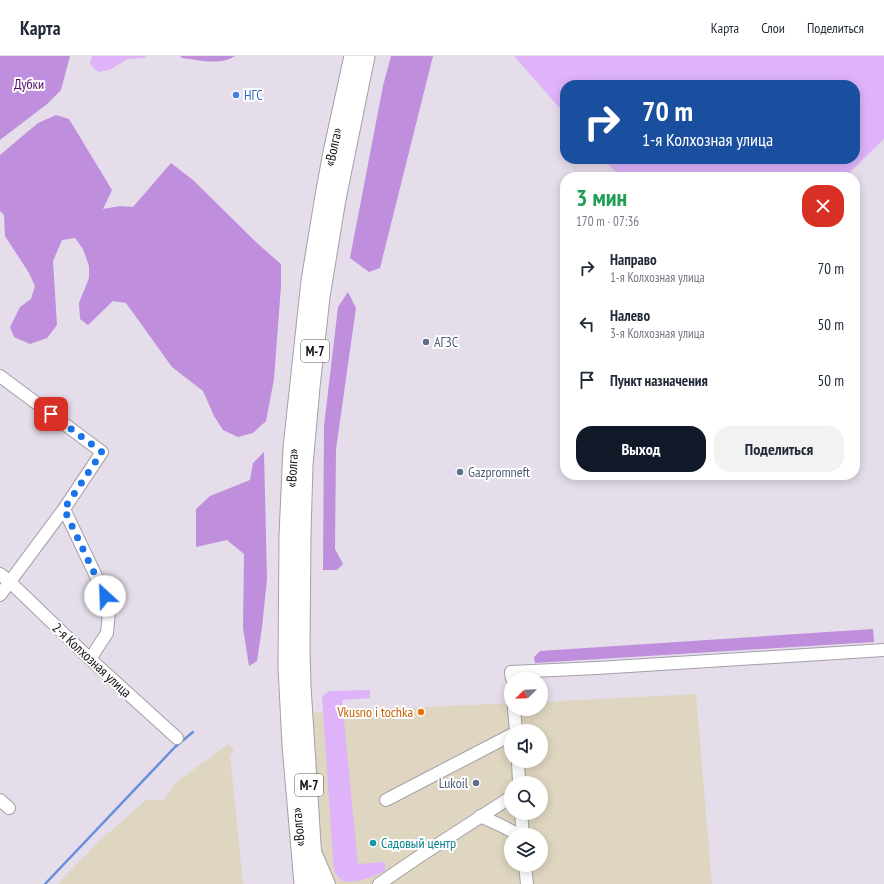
<!DOCTYPE html>
<html lang="ru">
<head>
<meta charset="utf-8">
<style>
	body { margin:0; font-family:"PT Sans Narrow",sans-serif; background:#f2f2f3; color:#1f2937; height:100vh; display:flex; flex-direction:column; font-size:15px; white-space:nowrap }
	* { box-sizing:border-box; margin:0 }
	p { font-size:13px; color:#747a83 }
	.icon { flex:none; width:22px; height:22px; fill:none; stroke:currentColor; stroke-width:2; stroke-linecap:round; stroke-linejoin:round }
	.map { position:relative; flex:1; overflow:hidden }
	.panel { position:absolute; left:560px; top:116px; width:300px; height:308px; display:flex; flex-direction:column; background:#fff; border-radius:16px; box-shadow:0 2px 10px #0003 }
	.panel>* { flex:none }
	.top-card { position:absolute; left:560px; top:24px; width:300px; height:84px; border-radius:16px; box-shadow:0 2px 10px #0003; background:#1a4fa0; color:#fff; overflow:hidden }
	.needle { width:26px; rotate:247deg }
	.fabs { position:absolute; left:504px; top:616px; display:grid; gap:8px }
	.fabs a { display:grid; place-items:center; width:44px; height:44px; border-radius:50%; background:#fff; box-shadow:0 2px 10px #0003; font-size:20px }
	.pin { position:absolute; display:grid; place-items:center; width:34px; height:34px; color:#fff; margin:-17px; border-radius:8px; box-shadow:0 2px 6px #0006 }
	.me { position:absolute; width:44px; margin:-22px; rotate:335deg; stroke-linejoin:round; filter:drop-shadow(0 0 3px #0008) }
	.turn { display:flex; align-items:center; gap:14px; height:84px; padding:0 16px; font-size:18px }
	.turn .icon { width:52px; height:52px; stroke-width:2.5 }
	.turn b { display:block; font-size:28px; line-height:34px }
	.round { display:grid; place-items:center; flex:none; width:42px; height:42px; border-radius:16px; background:#f2f2f3 }
	.overview { display:flex; align-items:center; justify-content:space-between; height:68px; padding:0 16px }
	h1 { font-size:24px; font-weight:800; line-height:30px; color:#1e9e55 }
	.action { display:flex; gap:8px; margin-top:auto; padding:8px 16px }
	.action a { flex:1; height:46px; border-radius:16px; background:#111827; color:#fff; font-size:16px; font-weight:800; line-height:46px; text-align:center }
	.action a+a { background:#f2f2f3; color:#1f2937 }
	ul { padding:0; list-style:none }
	li { display:flex; align-items:center; gap:12px; height:56px; padding:0 16px }
	li div { flex:1 }
	li b { display:block; font-size:15px }
	li em { font-style:normal }
	header { display:flex; align-items:center; gap:24px; box-sizing:border-box; height:56px; padding:0 20px; background:#fff; border-bottom:1px solid #e0e1e3 }
	header strong { font-size:19px }
	nav { display:flex; gap:22px; margin-inline-start:auto; font-size:14px }
	.map>svg:first-child { display:block }
</style>
</head>
<body>
<header>
<strong>Карта</strong>
<nav><a>Карта</a><a>Слои</a><a>Поделиться</a></nav>
</header>
<div class="map">
<svg width="884" height="828" viewBox="0 0 884 828">
	<rect width="100%" height="100%" fill="#e5ddea"/>
	<!-- commercial -->
	<path fill="#dfd6c1" fill-rule="evenodd" d="M 696,638 L 712,828 L 321,828 L 306,657 L 511,647 L 511,653 L 541,653 L 541,646 ZM 511,675 L 541,675 L 541,705 L 511,705 ZM 511,727 L 541,727 L 541,757 L 511,757 ZM 511,779 L 541,779 L 541,809 L 511,809 Z
		M 228,688 L 234,694 L 230,700 L 243,828 L 58,828 L 96,788 L 146,744 L 164,744 L 175,727 Z"/>
	<!-- green -->
	<path fill="#deb3fa" d="M 92,0 L 147,0 L 143,2 L 128,3 L 109,14 L 98,16 L 90,8 Z
		M 514,0 L 884,0 L 884,83 L 845,121 L 620,121 L 604,103 L 855,103 L 855,29 L 565,29 L 565,58 Z
		M 370,634 L 370,642 L 342,644 L 358,808 L 385,806 L 385,815 C 374,821 354,828 342,825 C 339,822 336,818 334,815 L 322,641 L 329,635 Z"/>
	<!-- forest -->
	<path fill="#bf8edd" d="M 0,0 L 70,0 L 61,34 L 47,48 L 0,84 Z
		M 180,0 L 235,0 C 219,10 200,4 182,2 Z
		M 391,0 L 433,0 L 380,212 L 369,216 L 350,202 L 383,30 Z
		M 56,59 L 69,63 L 112,134 L 103,153 L 120,150 L 133,151 L 171,107 L 193,124 L 258,188 L 281,208 L 281,230 L 274,323 L 266,365 L 253,377 L 238,381 L 223,374 L 214,360 L 203,335 L 172,311 L 126,247 L 113,245 L 88,269 L 80,263 L 79,247 L 89,222 L 89,210 L 83,193 L 75,182 L 62,184 L 53,205 L 57,269 L 47,282 L 30,288 L 14,281 L 10,271 L 20,251 L 31,243 L 35,230 L 29,217 L 5,180 L 4,159 L 0,155 L 0,99 L 38,67 Z
		M 348,236 L 356,252 L 336,393 L 335,493 L 343,508 L 337,514 L 323,514 L 324,370 L 338,251 Z
		M 264,396 L 267,523 L 262,571 L 257,605 L 249,610 L 243,572 L 244,498 L 227,484 L 196,491 L 196,453 L 210,440 L 250,424 L 253,407 Z
		M 873,573 L 874,586 L 535,607 L 534,601 L 540,595 Z"/>
	<g fill="none" stroke-linecap="round" stroke-linejoin="round">
		<!-- stream -->
		<path stroke="#6790dc" stroke-width="2.5" d="M 45,828 L 175,691 L 193,676"/>
		<!-- minor casing -->
		<g stroke="#a59eaa" stroke-width="14">
			<path id="minor" d="M 0,320 L 102,396 L 64,453 L 0,539
				M 64,453 L 105,539 L 109,556 L 107,577 L 90,603
				M 0,518 L 10,526 L 90,603 L 177,682
				M 512,623 L 511,616 L 597,612 L 884,594
				M 514,653 L 516,675
				M 518,705 L 519,727
				M 0,744 L 9,752
				M 386,744 L 511,679
				M 521,757 L 523,779
				M 480,760 L 500,769 L 519,779
				M 317,800 L 329,828
				M 525,809 L 527,828
				M 379,828 L 420,800 L 511,741"/>
		</g>
		<!-- highway casing -->
		<g stroke="#a59eaa" stroke-width="19">
			<path id="highway" d="M 303,828 L 291,689 L 287,611 L 288,480 L 292,392 L 310,225 L 324,140 L 332,96 L 353,0
				M 316,828 L 312,788 L 302,630 L 301,594 L 302,477 L 304,409 L 311,331 L 321,241 L 337,143 L 366,0"/>
		</g>
		<!-- minor -->
		<use href="#minor" stroke="#fff" stroke-width="12"/>
		<!-- highway -->
		<use href="#highway" stroke="#fff" stroke-width="17"/>
	</g>
	<g fill="none" stroke-linecap="round" stroke-linejoin="round">
		<!-- route -->
		<path stroke="#1a73e8" stroke-width="7" stroke-dasharray="0 12.6" d="M 51,358 L 102,396 L 64,453 L 105,540"/>
	</g>
	<!-- markers -->
	<circle fill="#3f7fe0" stroke="#fff" stroke-width="1.5" cx="236" cy="39" r="4"/>
	<g fill="#5c6f8a" stroke="#fff" stroke-width="1.5">
		<circle cx="426" cy="286" r="4"/>
		<circle cx="460" cy="416" r="4"/>
		<circle cx="476" cy="727" r="4"/>
	</g>
	<circle fill="#e8710a" stroke="#fff" stroke-width="1.5" cx="421" cy="656" r="4"/>
	<circle fill="#0f9aa8" stroke="#fff" stroke-width="1.5" cx="373" cy="787" r="4"/>
	<g text-anchor="middle" dominant-baseline="central" stroke-width="4" stroke-linejoin="round" paint-order="stroke">
		<!-- shield labels -->
		<g fill="#fff" stroke="#585659" stroke-width="1">
			<rect x="301" y="284" width="28" height="22" rx="3"/>
			<rect x="295" y="718" width="28" height="22" rx="3"/>
		</g>
		<g font-size="13" font-weight="bold" fill="#110e12">
			<text x="315" y="295">М-7</text>
			<text x="309" y="729">М-7</text>
		</g>
		<!-- park labels -->
		<g font-size="14" fill="#510e6e" stroke="#fff">
			<text x="29" y="28">Дубки</text>
		</g>
		<!-- shop labels -->
		<g font-size="14" fill="#366cbe" stroke="#fff" text-anchor="start">
			<text x="244" y="39">НГС</text>
		</g>
		<!-- street labels -->
		<g font-size="14" fill="#110e12" stroke="#fff">
			<text transform="translate(333 91) rotate(-78)">«Волга»</text>
			<text transform="translate(292 412) rotate(-87)">«Волга»</text>
			<text transform="translate(92 604) rotate(43)">2-я Колхозная улица</text>
			<text transform="translate(298 771) rotate(-95)">«Волга»</text>
		</g>
		<!-- service labels -->
		<g font-size="14" fill="#4e5e75" stroke="#fff" text-anchor="start">
			<text x="434" y="286">АГЗС</text>
			<text x="468" y="416">Gazpromneft</text>
			<text x="468" y="727" text-anchor="end">Lukoil</text>
		</g>
		<!-- food labels -->
		<g font-size="14" fill="#c56008" stroke="#fff" text-anchor="end">
			<text x="413" y="656">Vkusno i tochka</text>
		</g>
		<!-- culture labels -->
		<g font-size="14" fill="#0d838f" stroke="#fff" text-anchor="start">
			<text x="381" y="787">Садовый центр</text>
		</g>
	</g>
</svg>
<div class="fabs">
<a><svg class="needle" viewBox="-14 -14 28 28"><path d="M0-13l5 13h-10z" fill="#e53935"/><path d="M0 13l5-13h-10z" fill="#747a83"/></svg></a>
<a><svg class="icon" aria-label="sound" viewBox="0 0 24 24"><path d="M4 9h4l5-4v14l-5-4H4zM17 9q2 3 0 6"/></svg></a>
<a><svg class="icon" aria-label="search" viewBox="0 0 24 24"><circle cx="10" cy="10" r="6"/><path d="M15 15l6 6"/></svg></a>
<a><svg class="icon" aria-label="layers" viewBox="0 0 24 24"><path d="M12 4l9 5-9 5-9-5zM3 14l9 5 9-5"/></svg></a>
</div>
<div class="pin" style="left:51px;top:358px;background:#d93025"><svg class="icon" aria-label="arrive" viewBox="0 0 24 24"><path d="M6 21V4h12l-3 4 3 4H6"/></svg></div>
<svg class="me" style="left:105px;top:540px" viewBox="-20 -20 40 40"><circle r="19" fill="#fff"/><path d="M0-13L10 11 0 6-10 11z" fill="#1a73e8"/></svg>
<div class="top-card">
<div class="turn"><svg class="icon" aria-label="right" viewBox="0 0 24 24"><path d="M7 20v-9h11M14 6l5 5-5 5"/></svg><div><b>70 m</b>1-я Колхозная улица</div></div>
</div>
<section class="panel">
<div class="overview"><div><h1>3 мин</h1><p>170 m · 07:36</p></div><a class="round" style="background:#d93025;color:#fff"><svg class="icon" aria-label="close" viewBox="0 0 24 24"><path d="M6 6l12 12M18 6L6 18"/></svg></a></div>
<ul>
<li><svg class="icon" aria-label="right" viewBox="0 0 24 24"><path d="M7 20v-9h11M14 6l5 5-5 5"/></svg><div><b>Направо</b><p>1-я Колхозная улица</p></div><em>70 m</em></li>
<li><svg class="icon" aria-label="left" viewBox="0 0 24 24"><path d="M17 20v-9H6M10 6l-5 5 5 5"/></svg><div><b>Налево</b><p>3-я Колхозная улица</p></div><em>50 m</em></li>
<li><svg class="icon" aria-label="arrive" viewBox="0 0 24 24"><path d="M6 21V4h12l-3 4 3 4H6"/></svg><div><b>Пункт назначения</b></div><em>50 m</em></li>
</ul>
<div class="action"><a>Выход</a><a>Поделиться</a></div>
</section>
</div>
</body>
</html>
